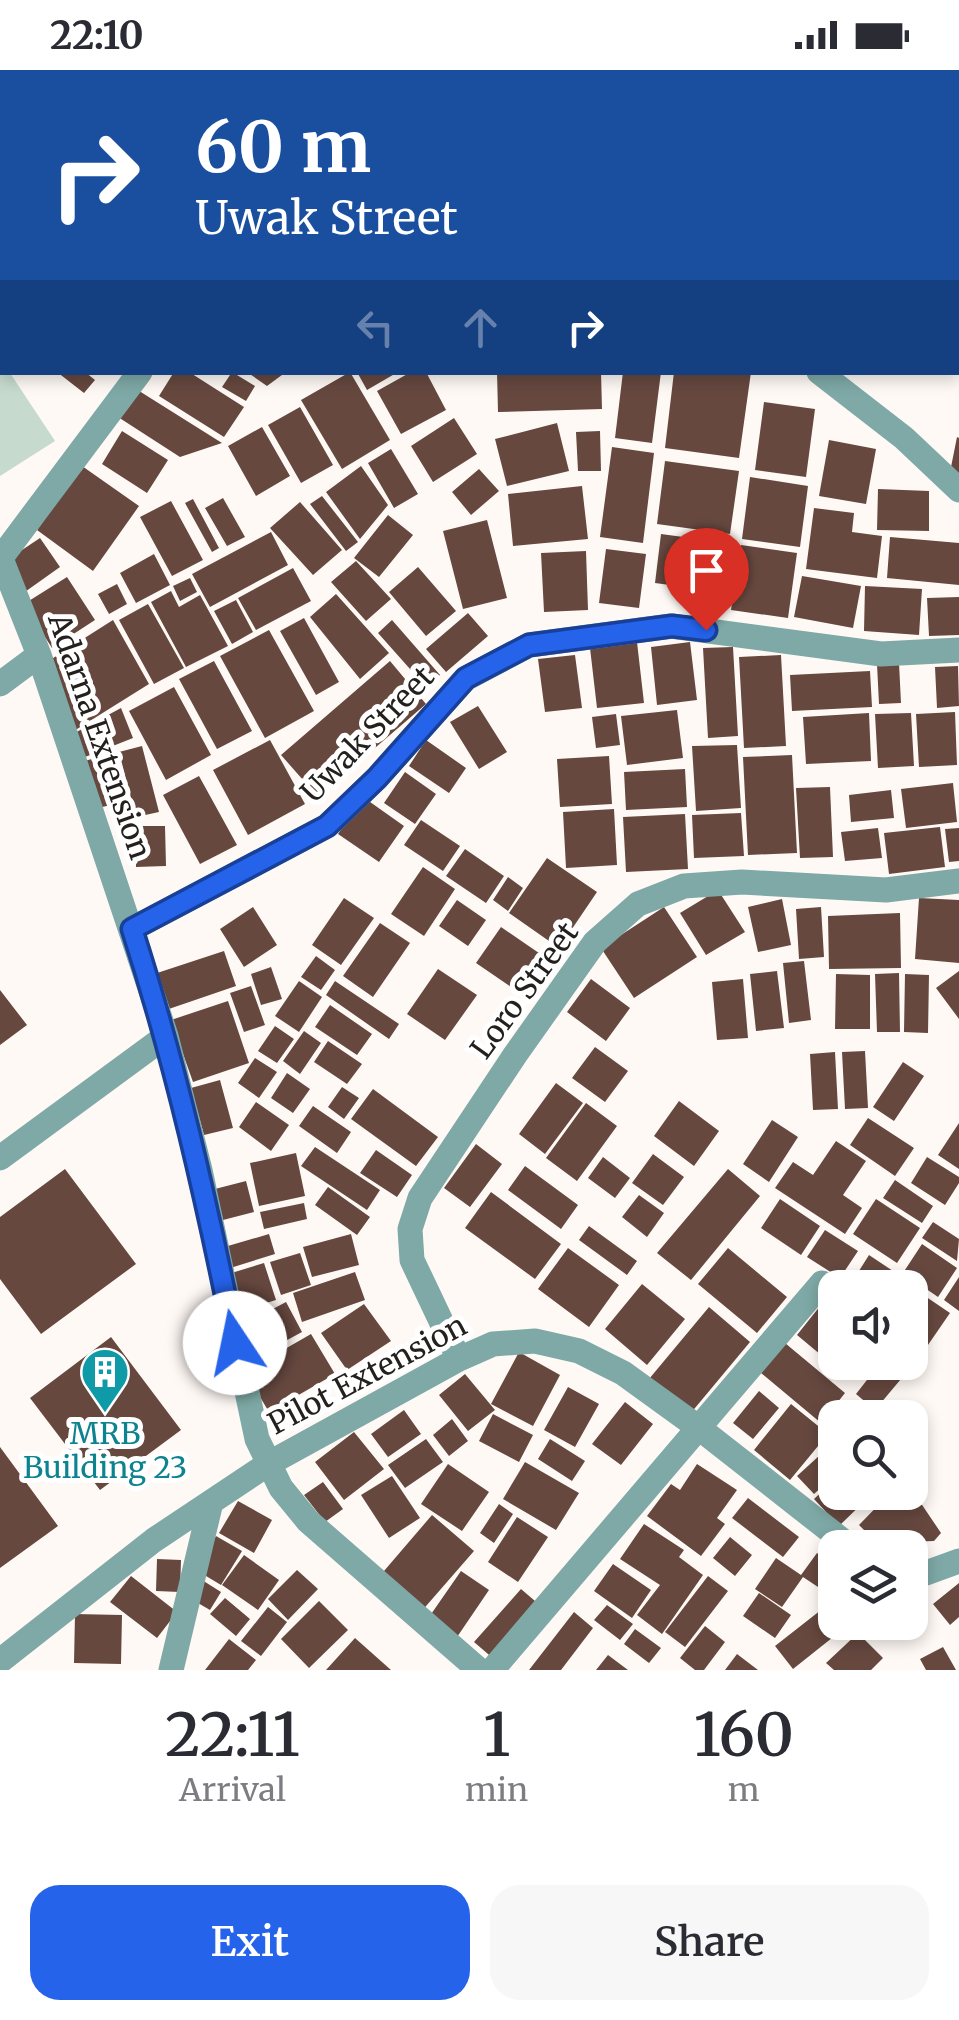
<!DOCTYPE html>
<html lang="en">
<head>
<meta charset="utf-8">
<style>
	body { margin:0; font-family:Merriweather,serif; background:#f7f7f7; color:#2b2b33; height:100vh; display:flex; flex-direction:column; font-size:38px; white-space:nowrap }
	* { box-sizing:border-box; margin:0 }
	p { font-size:32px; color:#7c7c81 }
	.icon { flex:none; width:55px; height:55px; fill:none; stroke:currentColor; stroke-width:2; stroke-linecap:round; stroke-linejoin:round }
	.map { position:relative; height:1600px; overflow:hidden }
	.drawer { display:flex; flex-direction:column; background:#fff; flex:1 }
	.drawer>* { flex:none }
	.banner { position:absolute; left:0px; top:0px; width:960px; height:305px; box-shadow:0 5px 15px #0003; background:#1a4fa0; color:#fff; overflow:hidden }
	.tools { position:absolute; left:818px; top:1200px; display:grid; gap:20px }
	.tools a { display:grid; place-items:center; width:110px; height:110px; border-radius:20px; background:#fff; box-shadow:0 5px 15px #0003; font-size:50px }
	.pin { position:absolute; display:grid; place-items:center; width:85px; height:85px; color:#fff; margin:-102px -42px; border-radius:50% 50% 50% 0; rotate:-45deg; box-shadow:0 0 10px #0007 }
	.pin .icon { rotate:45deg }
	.me { position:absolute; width:110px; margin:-55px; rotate:349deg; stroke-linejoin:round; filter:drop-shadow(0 0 8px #0008) }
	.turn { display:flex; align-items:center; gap:35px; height:210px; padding:0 30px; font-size:45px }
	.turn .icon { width:130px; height:130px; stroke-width:2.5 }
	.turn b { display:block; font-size:70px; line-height:85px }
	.lanes { display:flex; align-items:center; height:95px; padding:0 30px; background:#0003; justify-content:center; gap:50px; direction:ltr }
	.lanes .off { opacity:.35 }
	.eta { display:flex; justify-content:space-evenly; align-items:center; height:170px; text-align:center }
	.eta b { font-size:60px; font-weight:600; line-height:70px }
	.cta { display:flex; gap:20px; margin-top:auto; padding:20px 30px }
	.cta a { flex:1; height:115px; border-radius:30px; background:#2563eb; color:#fff; font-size:40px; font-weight:600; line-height:115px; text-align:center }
	.cta a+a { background:#f7f7f7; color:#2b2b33 }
	.status { display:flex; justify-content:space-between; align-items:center; height:70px; padding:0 50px; background:#fff; direction:ltr }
	.status svg { height:28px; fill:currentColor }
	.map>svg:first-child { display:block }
</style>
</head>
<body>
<div class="status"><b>22:10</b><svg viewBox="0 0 49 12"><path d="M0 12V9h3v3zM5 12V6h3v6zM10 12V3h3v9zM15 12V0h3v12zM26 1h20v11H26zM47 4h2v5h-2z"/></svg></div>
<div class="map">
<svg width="959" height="1600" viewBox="0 0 959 1600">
	<rect width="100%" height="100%" fill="#fff9f5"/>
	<!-- green -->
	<path fill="#c6dace" d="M 0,287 L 2,302 L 10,303 L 55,371 L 0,406 Z"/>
	<!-- building -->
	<path fill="#66483f" d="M 57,302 L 85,302 L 95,310 L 84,323 Z
		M 174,302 L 189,302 L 244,337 L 224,367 L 159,326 Z
		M 232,302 L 255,316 L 246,331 L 222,317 Z
		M 247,302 L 286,302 L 267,316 Z
		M 350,302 L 390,370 L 342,399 L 301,330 Z
		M 357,302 L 398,302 L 367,320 Z
		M 411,302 L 426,302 L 446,340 L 401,364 L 377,321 Z
		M 497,302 L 601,302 L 602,339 L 498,342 Z
		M 623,302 L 661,302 L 652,373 L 615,368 Z
		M 674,302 L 751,302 L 739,388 L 665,378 Z
		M 136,319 L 222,373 L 180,387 L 118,347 Z
		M 764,332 L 815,339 L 806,407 L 755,400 Z
		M 300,337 L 333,395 L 301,413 L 268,355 Z
		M 454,348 L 477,384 L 433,412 L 411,376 Z
		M 557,353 L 569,401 L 507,416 L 495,369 Z
		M 262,357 L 290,406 L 256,426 L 228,376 Z
		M 122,361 L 168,390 L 147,423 L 102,394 Z
		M 600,361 L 601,401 L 578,401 L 576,362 Z
		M 957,367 L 959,368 L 959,404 L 950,402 Z
		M 829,370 L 876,379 L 866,434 L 819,426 Z
		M 612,377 L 654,383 L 643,473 L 600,467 Z
		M 391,379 L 418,424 L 394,438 L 368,393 Z
		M 665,391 L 739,401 L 730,464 L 657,454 Z
		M 82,396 L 139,436 L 93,501 L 37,460 Z
		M 361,396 L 388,435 L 360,469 L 326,422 Z
		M 479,399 L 499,421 L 471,445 L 452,422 Z
		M 750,407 L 808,416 L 800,477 L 742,469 Z
		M 582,416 L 588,469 L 513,476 L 508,424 Z
		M 878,419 L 929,421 L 929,461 L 877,460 Z
		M 322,426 L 358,472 L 346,481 L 310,434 Z
		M 223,428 L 245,467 L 227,476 L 205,438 Z
		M 193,429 L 219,478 L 212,482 L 185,433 Z
		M 171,431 L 203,490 L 172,506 L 140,447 Z
		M 300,432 L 342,480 L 313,505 L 270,458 Z
		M 814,438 L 854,443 L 852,462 L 882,466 L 877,508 L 806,499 Z
		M 388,445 L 413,465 L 379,507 L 354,488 Z
		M 487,450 L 507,528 L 463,539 L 443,461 Z
		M 271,462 L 288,495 L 210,537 L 192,504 Z
		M 661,464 L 728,473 L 721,522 L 655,513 Z
		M 890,467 L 959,473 L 959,515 L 887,508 Z
		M 40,468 L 60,497 L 22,524 L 1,494 Z
		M 741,475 L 797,483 L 788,548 L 731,540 Z
		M 606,479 L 646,484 L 639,538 L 599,533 Z
		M 586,481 L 588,540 L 544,542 L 541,483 Z
		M 154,484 L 170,515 L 136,533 L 120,503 Z
		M 356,491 L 391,529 L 366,551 L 331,512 Z
		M 418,497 L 456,541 L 426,566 L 389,522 Z
		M 293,498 L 311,531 L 256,560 L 238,528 Z
		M 802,506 L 861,516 L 853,558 L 794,547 Z
		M 67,507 L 95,550 L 52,578 L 24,534 Z
		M 190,508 L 197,522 L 180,531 L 173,516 Z
		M 117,514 L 127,534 L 109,544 L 98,524 Z
		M 865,516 L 922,519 L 919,565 L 864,561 Z
		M 171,521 L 179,537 L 200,525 L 228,576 L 186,597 L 151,532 Z
		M 336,524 L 389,583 L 360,609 L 310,547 Z
		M 959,527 L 959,565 L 929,566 L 927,528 Z
		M 236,530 L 253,562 L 232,574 L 214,541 Z
		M 148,534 L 184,598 L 154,614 L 119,550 Z
		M 468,543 L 488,566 L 446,602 L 426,579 Z
		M 304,548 L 339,612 L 316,625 L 280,561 Z
		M 113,550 L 149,614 L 69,664 L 50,590 Z
		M 392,550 L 440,605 L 426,617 L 378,563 Z
		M 269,560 L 314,641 L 265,668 L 220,586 Z
		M 637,572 L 644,633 L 597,638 L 590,578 Z
		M 690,572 L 697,630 L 657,635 L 651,577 Z
		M 733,577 L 738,666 L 708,668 L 703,578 Z
		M 575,585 L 582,638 L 545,642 L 538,589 Z
		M 781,585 L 786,676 L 744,678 L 739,587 Z
		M 214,591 L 252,661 L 217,679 L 179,609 Z
		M 390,591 L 426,634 L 318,727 L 281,685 Z
		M 899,593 L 901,633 L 879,634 L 877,594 Z
		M 958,596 L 959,636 L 937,638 L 935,597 Z
		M 870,601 L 872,637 L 792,641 L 790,605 Z
		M 174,617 L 211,685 L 166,710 L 129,641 Z
		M 478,636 L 507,682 L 479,699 L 450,652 Z
		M 121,638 L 133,668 L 80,689 L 71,665 Z
		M 677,640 L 683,688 L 627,695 L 621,646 Z
		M 955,642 L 957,695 L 919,697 L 916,644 Z
		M 869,643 L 871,691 L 806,694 L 803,647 Z
		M 911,643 L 914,696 L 878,698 L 875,644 Z
		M 616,644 L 620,675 L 596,678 L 592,647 Z
		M 270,670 L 305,734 L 248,765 L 213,700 Z
		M 426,670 L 466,698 L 449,723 L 409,696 Z
		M 737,675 L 741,738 L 696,741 L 692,676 Z
		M 142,676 L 159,742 L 136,747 L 119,682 Z
		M 114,683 L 127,731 L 90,740 L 77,693 Z
		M 792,685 L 797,783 L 748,785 L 743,687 Z
		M 609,686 L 612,734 L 560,737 L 557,689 Z
		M 685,699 L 687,737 L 626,740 L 624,702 Z
		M 405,702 L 436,724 L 415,754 L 384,733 Z
		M 199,706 L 237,775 L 200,794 L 163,725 Z
		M 953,713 L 957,752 L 906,758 L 901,719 Z
		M 830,717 L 833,787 L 800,788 L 796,718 Z
		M 891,720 L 894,748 L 851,752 L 849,725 Z
		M 363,727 L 404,756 L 379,792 L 338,764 Z
		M 614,739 L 617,795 L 566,798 L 563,742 Z
		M 741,743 L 744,786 L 694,788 L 692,745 Z
		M 685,744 L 688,799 L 626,802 L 623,747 Z
		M 421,750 L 460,776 L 443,801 L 404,775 Z
		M 136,756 L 165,756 L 166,796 L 136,797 Z
		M 940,757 L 945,797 L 889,804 L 884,763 Z
		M 878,758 L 882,788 L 845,791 L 841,762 Z
		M 959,758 L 959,791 L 949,792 L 945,759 Z
		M 465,779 L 504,806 L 486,833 L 446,806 Z
		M 547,788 L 597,822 L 559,878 L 509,843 Z
		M 423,797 L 455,819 L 424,866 L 391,844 Z
		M 508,807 L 523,818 L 508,841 L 493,830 Z
		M 718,820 L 745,862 L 706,885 L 680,843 Z
		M 344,828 L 374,848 L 341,895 L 312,875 Z
		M 919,828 L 959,830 L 959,893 L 915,889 Z
		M 782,829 L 791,875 L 758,882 L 748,837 Z
		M 457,830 L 486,850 L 468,876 L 439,856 Z
		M 253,837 L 277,875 L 244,897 L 220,859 Z
		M 664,837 L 697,887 L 634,928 L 601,878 Z
		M 821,837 L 824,887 L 799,889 L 796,839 Z
		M 900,843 L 901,898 L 829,899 L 828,846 Z
		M 380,853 L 410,873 L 373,927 L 343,906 Z
		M 501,857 L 552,892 L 527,928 L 476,893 Z
		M 224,881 L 236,916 L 163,941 L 151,905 Z
		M 316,886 L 335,900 L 321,920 L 301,907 Z
		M 804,891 L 811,950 L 789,953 L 783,893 Z
		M 271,897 L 282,929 L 261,935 L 251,904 Z
		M 438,899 L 477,925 L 445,970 L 407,944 Z
		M 777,901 L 784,958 L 756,961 L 750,904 Z
		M 959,901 L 959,949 L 936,918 Z
		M 899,903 L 900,962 L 877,962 L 875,904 Z
		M 836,904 L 870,905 L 870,959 L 835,959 Z
		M 905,904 L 929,905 L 928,963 L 904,962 Z
		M 591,909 L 630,938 L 606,971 L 567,942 Z
		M 743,909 L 748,968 L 717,970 L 712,912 Z
		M 299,911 L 322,927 L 299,962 L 275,946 Z
		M 335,911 L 399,954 L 389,969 L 326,925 Z
		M 251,916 L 265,955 L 244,962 L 230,923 Z
		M 0,920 L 27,955 L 0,975 Z
		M 228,931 L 249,993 L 193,1012 L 171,950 Z
		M 330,935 L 372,964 L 357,985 L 315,957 Z
		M 275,956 L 294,969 L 277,993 L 258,981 Z
		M 304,961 L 321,973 L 300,1004 L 283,991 Z
		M 328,971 L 362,994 L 347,1014 L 314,992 Z
		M 595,977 L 628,1001 L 605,1032 L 572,1008 Z
		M 865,981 L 868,1038 L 845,1039 L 842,982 Z
		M 835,982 L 838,1039 L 813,1040 L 810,984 Z
		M 255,988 L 277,1002 L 259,1028 L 238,1013 Z
		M 903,992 L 924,1006 L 894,1051 L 873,1037 Z
		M 287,1003 L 310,1019 L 293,1043 L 271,1028 Z
		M 220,1010 L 233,1058 L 204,1065 L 191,1018 Z
		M 556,1013 L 583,1033 L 545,1084 L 519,1064 Z
		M 342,1017 L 359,1028 L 344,1049 L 328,1037 Z
		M 373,1019 L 438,1067 L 416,1096 L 351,1049 Z
		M 679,1031 L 719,1061 L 694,1096 L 654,1066 Z
		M 256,1032 L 289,1055 L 271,1081 L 239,1057 Z
		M 586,1033 L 617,1056 L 577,1111 L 546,1088 Z
		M 313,1036 L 351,1062 L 337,1083 L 299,1056 Z
		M 868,1048 L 914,1078 L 895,1106 L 850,1075 Z
		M 772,1050 L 798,1067 L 769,1112 L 743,1094 Z
		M 959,1053 L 959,1099 L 938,1085 Z
		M 836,1071 L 866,1091 L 843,1125 L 862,1138 L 845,1164 L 775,1118 L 793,1092 L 813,1105 Z
		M 476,1074 L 502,1094 L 470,1137 L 444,1118 Z
		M 315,1077 L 380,1120 L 367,1140 L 301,1096 Z
		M 376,1080 L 412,1105 L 397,1127 L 360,1103 Z
		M 296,1083 L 305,1126 L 259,1136 L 250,1093 Z
		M 653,1084 L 684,1107 L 663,1135 L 632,1113 Z
		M 603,1087 L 630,1108 L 615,1128 L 588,1108 Z
		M 927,1087 L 959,1107 L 959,1113 L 945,1135 L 911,1113 Z
		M 525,1096 L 578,1135 L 561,1159 L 508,1120 Z
		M 65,1099 L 136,1194 L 41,1264 L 0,1209 L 0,1147 Z
		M 728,1099 L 760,1126 L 691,1210 L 657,1183 Z
		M 895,1110 L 933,1136 L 922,1153 L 883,1128 Z
		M 246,1111 L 254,1142 L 223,1150 L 215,1119 Z
		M 328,1117 L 370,1147 L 357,1165 L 315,1135 Z
		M 491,1122 L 561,1174 L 535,1209 L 465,1158 Z
		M 639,1125 L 664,1143 L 647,1167 L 622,1147 Z
		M 780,1129 L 820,1156 L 801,1185 L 761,1158 Z
		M 876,1129 L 920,1158 L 897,1193 L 853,1164 Z
		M 304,1133 L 307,1149 L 264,1159 L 260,1142 Z
		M 933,1152 L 959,1169 L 957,1191 L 922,1168 Z
		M 589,1156 L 637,1191 L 627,1205 L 579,1170 Z
		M 825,1160 L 858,1181 L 840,1208 L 807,1187 Z
		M 269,1164 L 275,1184 L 227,1199 L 221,1178 Z
		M 351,1164 L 359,1195 L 312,1207 L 303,1177 Z
		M 922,1174 L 957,1198 L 938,1227 L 903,1203 Z
		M 568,1178 L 619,1215 L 589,1257 L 538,1219 Z
		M 728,1178 L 787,1227 L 757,1263 L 698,1214 Z
		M 300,1183 L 311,1215 L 281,1225 L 270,1192 Z
		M 869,1185 L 911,1213 L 908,1218 L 861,1218 L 852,1212 Z
		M 264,1193 L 276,1230 L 237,1242 L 225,1205 Z
		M 355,1202 L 365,1230 L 302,1252 L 293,1223 Z
		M 959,1207 L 959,1241 L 944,1230 Z
		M 642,1214 L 685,1249 L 647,1295 L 605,1259 Z
		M 916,1220 L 950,1243 L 919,1288 L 910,1282 L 910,1229 Z
		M 832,1221 L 835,1224 L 835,1292 L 866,1292 L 851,1310 L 797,1265 Z
		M 286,1232 L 302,1262 L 252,1289 L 235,1259 Z
		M 364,1234 L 391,1271 L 347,1300 L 321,1263 Z
		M 709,1237 L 750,1272 L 690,1344 L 649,1309 Z
		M 311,1264 L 335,1304 L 269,1342 L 245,1302 Z
		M 111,1267 L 181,1360 L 100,1420 L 30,1328 Z
		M 785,1273 L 845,1323 L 821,1353 L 761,1303 Z
		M 519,1282 L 560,1305 L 533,1356 L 491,1334 Z
		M 881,1292 L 893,1292 L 906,1303 L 875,1340 L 856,1324 Z
		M 465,1304 L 495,1340 L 468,1361 L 439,1325 Z
		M 568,1317 L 599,1334 L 575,1377 L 544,1360 Z
		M 759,1321 L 779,1338 L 753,1369 L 733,1353 Z
		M 625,1332 L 653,1354 L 621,1395 L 592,1374 Z
		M 791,1334 L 828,1364 L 790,1410 L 754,1380 Z
		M 404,1340 L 421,1364 L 388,1387 L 371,1364 Z
		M 493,1344 L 533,1365 L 519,1392 L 479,1371 Z
		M 452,1349 L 468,1371 L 449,1386 L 433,1365 Z
		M 354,1362 L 384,1399 L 344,1430 L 315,1392 Z
		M 426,1369 L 443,1392 L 405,1418 L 388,1395 Z
		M 550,1369 L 585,1391 L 572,1411 L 538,1389 Z
		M 832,1374 L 835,1377 L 835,1405 L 814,1424 L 797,1406 Z
		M 0,1377 L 58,1456 L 0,1498 Z
		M 525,1392 L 579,1423 L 556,1460 L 503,1429 Z
		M 448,1394 L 489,1422 L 462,1461 L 421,1434 Z
		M 697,1394 L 737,1420 L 717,1448 L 725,1454 L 701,1486 L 647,1446 L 671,1414 L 680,1420 Z
		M 392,1406 L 420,1448 L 389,1468 L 361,1425 Z
		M 835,1409 L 835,1422 L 874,1422 L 839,1456 L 814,1429 Z
		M 323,1412 L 343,1439 L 325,1452 L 304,1425 Z
		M 910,1417 L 941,1463 L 934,1471 L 877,1473 L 859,1455 L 891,1422 L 910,1422 Z
		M 748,1428 L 799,1467 L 783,1487 L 732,1448 Z
		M 238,1431 L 272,1450 L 254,1483 L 219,1463 Z
		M 499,1434 L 513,1444 L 494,1473 L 480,1463 Z
		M 432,1445 L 474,1481 L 420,1543 L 378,1508 Z
		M 517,1447 L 548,1467 L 518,1512 L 488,1492 Z
		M 644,1454 L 684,1480 L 679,1487 L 703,1505 L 662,1564 L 637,1545 L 660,1515 L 620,1489 Z
		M 216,1466 L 242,1481 L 221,1515 L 196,1500 Z
		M 730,1467 L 752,1485 L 735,1506 L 713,1488 Z
		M 817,1483 L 835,1495 L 835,1517 L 830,1525 L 803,1507 L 782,1537 L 755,1519 L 776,1488 L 801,1505 Z
		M 244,1485 L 279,1510 L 258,1540 L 222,1515 Z
		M 157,1489 L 181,1490 L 180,1522 L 156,1521 Z
		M 613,1494 L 651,1520 L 632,1548 L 594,1521 Z
		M 297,1500 L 318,1519 L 288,1550 L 268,1529 Z
		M 461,1501 L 489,1520 L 455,1570 L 427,1550 Z
		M 131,1506 L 177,1542 L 157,1568 L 110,1532 Z
		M 708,1506 L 728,1521 L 685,1577 L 665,1562 Z
		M 910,1509 L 923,1512 L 915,1543 L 910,1541 Z
		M 202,1510 L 221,1522 L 210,1540 L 191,1529 Z
		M 959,1513 L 959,1547 L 950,1555 L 933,1534 Z
		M 521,1519 L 542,1537 L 495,1590 L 474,1572 Z
		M 759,1523 L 791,1545 L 775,1568 L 743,1546 Z
		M 225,1528 L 250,1549 L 236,1566 L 210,1544 Z
		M 835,1529 L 835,1552 L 852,1552 L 793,1599 L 775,1576 Z
		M 319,1531 L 348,1560 L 309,1598 L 281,1569 Z
		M 607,1535 L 633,1554 L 620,1570 L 594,1550 Z
		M 268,1537 L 287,1552 L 261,1586 L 241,1571 Z
		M 574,1542 L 593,1558 L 561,1600 L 529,1600 Z
		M 75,1544 L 122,1545 L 121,1594 L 74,1593 Z
		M 705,1556 L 725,1572 L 704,1600 L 695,1600 L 680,1588 Z
		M 635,1559 L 661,1578 L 649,1593 L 624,1574 Z
		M 858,1563 L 883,1588 L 871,1600 L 834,1600 L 826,1593 Z
		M 355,1568 L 391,1600 L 326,1600 Z
		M 229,1569 L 256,1590 L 248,1600 L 205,1600 Z
		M 943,1577 L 956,1600 L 926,1600 L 920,1589 Z
		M 737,1584 L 758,1600 L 725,1600 Z
		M 608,1585 L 628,1600 L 596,1600 Z"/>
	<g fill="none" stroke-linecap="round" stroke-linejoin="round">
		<!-- path -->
		<path stroke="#888481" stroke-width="6" stroke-dasharray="5 8" stroke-linecap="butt" d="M 958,258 L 959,259"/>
		<!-- minor -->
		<path stroke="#7ea9a6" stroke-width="25" d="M 362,0 L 366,2
			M 957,2 L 958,0
			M 0,3 L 2,6
			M 819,302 L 904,368 L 959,420
			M 0,486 L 39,585 L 166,966 L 200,1100 L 257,1369 L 281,1418 L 308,1451 L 479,1600
			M 0,489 L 140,302
			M 0,614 L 39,585
			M 132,859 L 327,756 L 377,708 L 465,609 L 529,575 L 671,556 L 881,584 L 959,580
			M 0,1088 L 166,966
			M 459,1289 L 412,1190 L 410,1159 L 420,1128 L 515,985 L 595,872 L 638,834 L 684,816 L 742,812 L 886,820 L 959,811
			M 910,1500 L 926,1503 L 959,1491
			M 0,1591 L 154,1470 L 268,1394 L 459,1289 L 493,1274 L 535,1271 L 579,1281 L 623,1303 L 699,1358 L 852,1478
			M 171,1600 L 211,1432
			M 492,1600 L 822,1213"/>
	</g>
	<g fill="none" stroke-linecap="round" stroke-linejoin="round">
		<!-- route casing -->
		<g stroke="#184099" stroke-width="25">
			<path id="route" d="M 235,1273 C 207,1133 176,995 132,859 L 327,756 L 377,708 L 466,608 L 529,575 L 672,556 L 706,560"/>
		</g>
		<!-- route -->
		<use href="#route" stroke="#2563eb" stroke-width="18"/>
	</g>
	<!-- icons -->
	<defs>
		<g id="building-pin" transform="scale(2.5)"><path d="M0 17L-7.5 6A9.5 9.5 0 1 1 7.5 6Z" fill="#0f9aa8" stroke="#fff"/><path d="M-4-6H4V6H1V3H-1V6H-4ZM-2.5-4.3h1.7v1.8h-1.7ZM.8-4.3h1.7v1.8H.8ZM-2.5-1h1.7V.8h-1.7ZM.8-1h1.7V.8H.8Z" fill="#fff"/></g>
	</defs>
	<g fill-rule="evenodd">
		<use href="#building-pin" x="105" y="1302"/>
	</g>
	<g text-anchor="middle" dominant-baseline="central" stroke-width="10" stroke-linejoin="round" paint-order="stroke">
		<!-- street labels -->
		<g font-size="30" fill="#23201d" stroke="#fff">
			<text transform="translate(367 664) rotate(-46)">Uwak Street</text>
			<text transform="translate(100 666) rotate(71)">Adarna Extension</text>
			<text transform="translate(524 920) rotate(-54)">Loro Street</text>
			<text transform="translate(367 1304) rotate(-28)">Pilot Extension</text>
		</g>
		<!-- culture labels -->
		<g font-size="30" fill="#0d838f" stroke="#fff">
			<text x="105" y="1363">MRB<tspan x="105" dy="34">Building 23</tspan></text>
		</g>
	</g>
</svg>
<div class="tools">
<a><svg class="icon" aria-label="sound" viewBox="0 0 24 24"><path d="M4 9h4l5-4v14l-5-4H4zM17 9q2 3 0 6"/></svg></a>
<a><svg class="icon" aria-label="search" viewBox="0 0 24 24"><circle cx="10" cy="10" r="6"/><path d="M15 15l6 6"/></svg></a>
<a><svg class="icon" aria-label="layers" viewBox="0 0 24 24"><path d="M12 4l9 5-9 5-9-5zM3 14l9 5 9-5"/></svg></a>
</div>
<div class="pin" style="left:706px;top:560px;background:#d93025"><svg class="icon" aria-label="arrive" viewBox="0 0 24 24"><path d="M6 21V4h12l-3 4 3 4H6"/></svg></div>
<svg class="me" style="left:235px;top:1273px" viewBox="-20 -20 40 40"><circle r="19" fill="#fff"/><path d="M0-13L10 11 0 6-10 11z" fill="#2563eb"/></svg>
<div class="banner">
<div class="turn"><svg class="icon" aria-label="right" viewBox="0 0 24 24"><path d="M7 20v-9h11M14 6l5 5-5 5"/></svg><div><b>60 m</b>Uwak Street</div></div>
<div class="lanes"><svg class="icon off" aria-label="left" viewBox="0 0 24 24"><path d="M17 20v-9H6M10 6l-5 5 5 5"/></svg><svg class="icon off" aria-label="ahead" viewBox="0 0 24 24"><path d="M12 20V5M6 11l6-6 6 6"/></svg><svg class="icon" aria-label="right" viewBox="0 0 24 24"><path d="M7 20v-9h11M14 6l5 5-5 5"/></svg></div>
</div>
</div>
<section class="drawer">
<div class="eta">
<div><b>22:11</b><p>Arrival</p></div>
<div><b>1</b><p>min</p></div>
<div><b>160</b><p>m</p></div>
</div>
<div class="cta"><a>Exit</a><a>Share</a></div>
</section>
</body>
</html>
